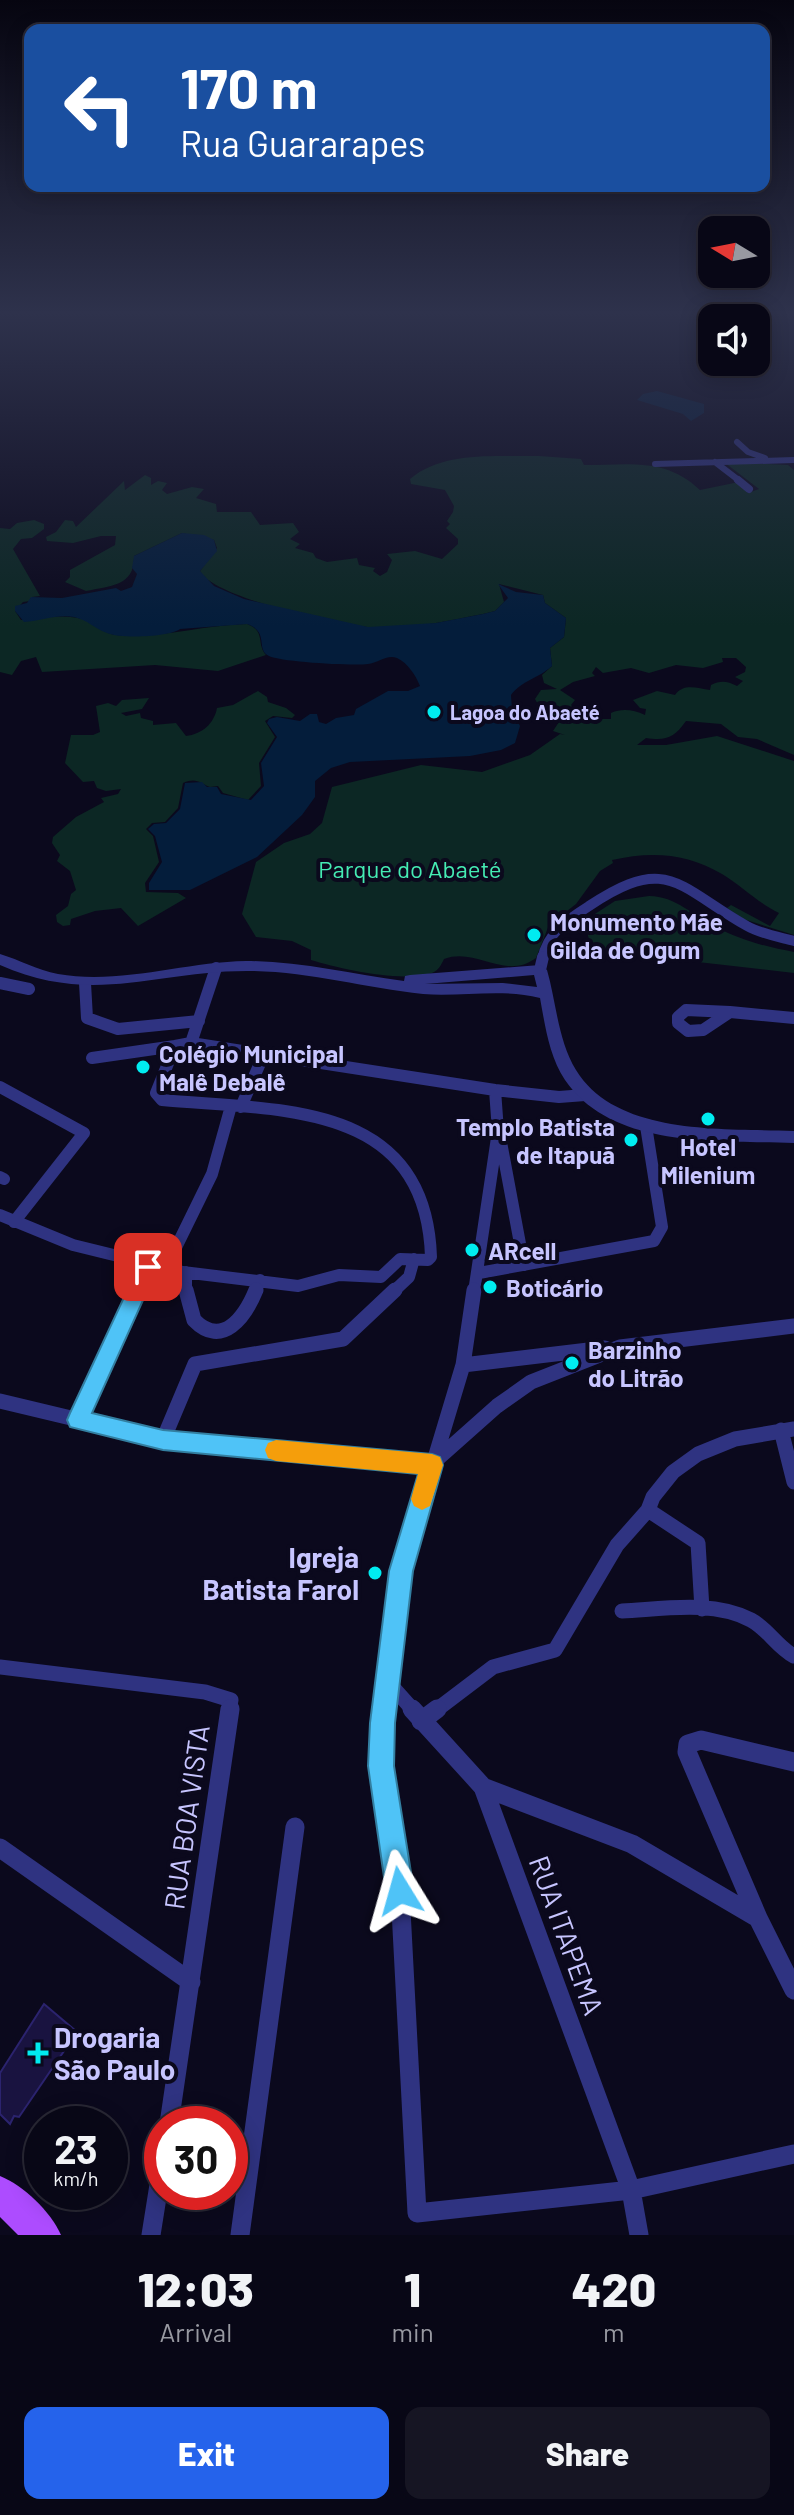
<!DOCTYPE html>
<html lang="en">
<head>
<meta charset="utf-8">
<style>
	body { margin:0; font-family:Barlow,sans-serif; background:#161523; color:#f1f3f6; height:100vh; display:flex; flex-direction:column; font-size:30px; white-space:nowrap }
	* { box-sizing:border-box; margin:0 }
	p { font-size:26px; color:#9899a1 }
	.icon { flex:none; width:44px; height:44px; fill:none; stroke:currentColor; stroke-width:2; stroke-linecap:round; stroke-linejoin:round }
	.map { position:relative; height:2235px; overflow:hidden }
	.side { display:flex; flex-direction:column; background:#080716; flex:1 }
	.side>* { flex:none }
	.hud { position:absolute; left:24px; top:24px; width:746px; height:168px; border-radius:16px; box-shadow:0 4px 20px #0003,0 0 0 2px #292835; background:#1a4fa0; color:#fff; overflow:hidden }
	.needle { width:52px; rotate:280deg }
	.fabs { position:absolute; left:698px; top:216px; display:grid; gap:16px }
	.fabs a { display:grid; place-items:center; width:72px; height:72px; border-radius:16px; background:#080716; box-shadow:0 4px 20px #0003,0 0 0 2px #292835; font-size:40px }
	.speed { position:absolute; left:24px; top:2106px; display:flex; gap:16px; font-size:40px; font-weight:700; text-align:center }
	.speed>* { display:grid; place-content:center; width:104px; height:104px; border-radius:50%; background:#080716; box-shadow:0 4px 20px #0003,0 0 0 2px #292835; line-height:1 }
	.speed small { font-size:20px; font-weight:400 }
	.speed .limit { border:12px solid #d22; background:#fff; color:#111 }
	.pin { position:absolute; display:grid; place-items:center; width:68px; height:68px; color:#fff; margin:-34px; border-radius:16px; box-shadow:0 4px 12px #0006 }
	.me { position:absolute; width:88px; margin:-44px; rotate:352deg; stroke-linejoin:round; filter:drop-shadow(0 0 6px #0008) }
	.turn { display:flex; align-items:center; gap:28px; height:168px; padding:0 24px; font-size:36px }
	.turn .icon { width:104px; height:104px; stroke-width:2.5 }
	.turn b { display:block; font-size:56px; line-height:68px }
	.eta { display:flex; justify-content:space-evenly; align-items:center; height:136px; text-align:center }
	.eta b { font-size:48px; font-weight:800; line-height:56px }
	.button { display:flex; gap:16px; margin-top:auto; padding:16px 24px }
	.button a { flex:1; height:92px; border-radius:16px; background:#2563eb; color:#fff; font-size:32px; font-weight:800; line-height:92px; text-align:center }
	.button a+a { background:#161523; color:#f1f3f6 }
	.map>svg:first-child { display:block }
</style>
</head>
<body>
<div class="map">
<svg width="794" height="2235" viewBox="0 0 794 2235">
	<rect width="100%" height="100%" fill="#0b091d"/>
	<!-- green -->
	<path fill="#0c2724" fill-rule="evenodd" d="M 539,456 L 581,459 L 584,465 C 628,465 666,457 700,490 L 739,482 L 748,493 L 759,489 L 724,462 L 788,465 L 794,470 L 794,755 L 757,739 L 738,737 L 721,724 L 686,721 C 674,738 666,741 646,738 L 637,745 L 666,745 L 717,736 L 794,761 L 794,935 L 743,919 L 727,908 L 731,905 L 770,926 L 779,913 C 758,903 742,886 722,874 C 687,853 651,851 612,860 L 613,863 L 600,871 L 576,904 L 549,925 L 536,958 C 505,981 477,947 444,959 C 441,965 439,970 432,973 C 401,983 341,969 311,960 L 311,950 L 292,941 L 256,937 L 242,914 L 256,862 L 284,843 L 310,834 L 322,823 L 332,787 L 421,765 L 482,772 L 530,755 L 560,734 L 565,735 L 553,731 L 561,719 L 544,715 L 535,699 L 541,690 L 557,689 L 544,683 L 542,675 L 552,666 L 550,648 L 564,637 L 566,618 L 545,603 L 543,595 L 499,584 L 504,602 L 495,611 L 483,614 C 446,621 405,631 367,627 C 336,624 212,597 200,571 L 217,548 L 214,540 L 182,533 L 134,556 C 135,586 110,586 86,591 L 65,582 L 70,577 L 70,570 L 115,545 L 116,536 L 101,536 L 73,543 L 47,541 L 46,537 L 56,532 L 65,520 L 73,521 L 76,527 L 124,481 L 125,490 L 145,475 L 151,478 L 151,485 L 158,481 L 167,483 L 162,490 L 167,494 L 192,487 L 204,489 L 196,498 L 216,504 L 217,512 L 251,512 L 260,525 L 293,523 L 299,532 L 290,539 L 300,544 L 295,548 L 313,553 L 316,558 L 327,562 L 357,558 L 359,565 L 375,568 L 373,571 L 380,576 L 387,572 L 392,560 L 387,554 L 415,551 L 442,559 L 458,544 L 458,539 L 446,528 L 450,524 L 447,521 L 453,512 L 454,506 L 445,490 L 411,484 L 410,479 C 444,450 498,457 539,456 ZM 722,658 L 736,658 L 746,667 L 745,672 L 735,677 L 743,681 L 737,686 C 727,681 721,680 711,685 L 710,690 C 697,688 683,683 675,695 L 657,691 L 633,700 L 640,708 L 646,709 L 645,715 C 633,710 623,708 611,713 L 611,719 L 594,719 L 596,716 L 588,713 L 582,717 L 571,705 L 575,700 L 560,690 L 573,682 L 595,676 L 592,673 L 596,667 L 603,673 L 631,668 L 649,673 L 676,665 L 703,668 L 723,662 Z
		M 34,520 L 44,524 L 44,529 L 32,538 L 21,539 L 13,549 L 40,596 L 32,597 L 30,601 L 23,602 L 15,611 L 21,620 C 44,618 66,613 89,621 C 100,625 104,634 116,635 C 160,639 202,625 247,624 C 266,631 256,643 266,655 L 218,671 L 155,665 L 42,672 L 36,657 L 21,661 L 12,675 L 0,672 L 0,528 L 10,529 L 17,523 Z
		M 258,691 L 267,697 L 268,702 L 286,708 L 295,715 L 292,718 L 273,716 L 265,721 L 275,737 L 259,763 L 261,786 L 248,800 L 223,793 L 218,786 L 210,787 C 199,783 197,777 183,783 L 178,808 L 165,822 L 152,823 L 146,829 L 153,836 L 159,862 L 145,883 L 146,892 L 178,893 L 186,898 L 138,926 L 121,908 L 95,911 L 71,919 L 70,925 L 63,926 L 57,922 L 56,915 L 68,906 L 71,894 L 76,890 L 70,871 L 57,861 L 60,855 L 52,843 L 53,837 L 76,817 L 104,802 L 101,798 L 118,794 L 121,789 L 106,791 L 97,788 L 94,781 L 83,782 L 65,763 L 71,735 L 93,735 L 100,732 L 96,706 L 108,703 L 116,706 L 122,700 L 149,698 L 142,709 L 121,713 L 126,716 L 140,713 L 141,718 L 153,721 L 153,725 L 176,723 L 186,736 C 202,734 214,724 217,708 L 233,705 Z
		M 649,896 C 676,896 693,916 716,927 C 740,940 767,947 794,952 L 794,973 L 592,950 L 584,921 L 615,901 Z"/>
	<!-- water -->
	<path fill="#041d3b" d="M 657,391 L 704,404 L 704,413 L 691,421 L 683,414 L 637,400 L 643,394 Z
		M 182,533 L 204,535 L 214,540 L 217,551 L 200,571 L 214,586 L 244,599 L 368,627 L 436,623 L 483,614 L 495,611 L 508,598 L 498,584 L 516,592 L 543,595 L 545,603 L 566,618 L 564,637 L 550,648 L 552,666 C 539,678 521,681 511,695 L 512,710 L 520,726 L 515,743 L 501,750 L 470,756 L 350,762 L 331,768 L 315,781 L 315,797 L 302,815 L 257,857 L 190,890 L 149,890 L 149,883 L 162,862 L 155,836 L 148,829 L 154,824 L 166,823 L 180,809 L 185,783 L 202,782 L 207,787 L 217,787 L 221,794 L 251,800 L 264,786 L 261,763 L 277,737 L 267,723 L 269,719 L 277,717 L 300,721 L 310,714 L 317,714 L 319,722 L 326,724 L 336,718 L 354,715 L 356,709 L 388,691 L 408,691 L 420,686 C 416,676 408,663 397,658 C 387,654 378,663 368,664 C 352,666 281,662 269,656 C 255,649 270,632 247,624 L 180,629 C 169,637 121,639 107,633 C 95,629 88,620 74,617 C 56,614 42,621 24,622 L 15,611 L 15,606 L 27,603 L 31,597 L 62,598 L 116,588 L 121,591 L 132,587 L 137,574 L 132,568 L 134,556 Z"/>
	<!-- building -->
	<path fill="#191340" stroke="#2b236e" stroke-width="2" d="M 44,2004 L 77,2032 L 19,2117 L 14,2116 L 10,2124 L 0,2114 L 0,2073 Z"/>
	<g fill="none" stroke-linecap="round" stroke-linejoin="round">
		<!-- minor-far5 -->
		<path stroke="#2f3381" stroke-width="6" d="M 737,442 L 748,452 L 765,458
			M 715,462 L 741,482
			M 655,464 L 794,460"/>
		<!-- minor-far4 -->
		<path stroke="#2f3381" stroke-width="8" d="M 738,480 L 749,489"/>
		<!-- minor-far3 -->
		<path stroke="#2f3381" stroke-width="10" d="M 542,959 C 548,932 567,920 589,906 C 668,853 678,887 747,926 C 761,934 779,937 794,941"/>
		<!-- minor-far2 -->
		<path stroke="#2f3381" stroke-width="12" d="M 540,970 L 543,957
			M 0,983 L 29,989
			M 85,983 L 87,1018 L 118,1029 L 199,1021
			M 686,1010 L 730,1012 L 703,1030 L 688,1031 L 678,1023 L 678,1017 Z
			M 730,1012 L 794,1018
			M 191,1043 L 216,968
			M 92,1058 L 175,1046
			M 0,1087 L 84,1133 L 14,1222
			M 241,1107 L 264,1054
			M 501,1142 L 524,1265
			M 0,1177 L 4,1179
			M 0,1215 L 73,1245 L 183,1272 L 298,1286 L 339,1275 L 381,1277 L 400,1259 L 428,1260 L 431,1257 C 426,1100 279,1111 162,1100 L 156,1093 L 175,1046 L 191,1043 L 495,1090 L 559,1097 L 585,1095
			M 165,1270 L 212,1174 L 231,1106
			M 186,1272 L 186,1292
			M 479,1273 L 654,1241 L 662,1227 L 646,1126
			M 136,1292 L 148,1267
			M 255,1292 L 260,1280
			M 393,1292 L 409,1277 L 414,1259
			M 474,1292 L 498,1131 L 495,1090"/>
		<!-- minor-far1 -->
		<path stroke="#2f3381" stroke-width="15" d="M 186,1290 L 194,1320 C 222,1349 245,1317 256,1290
			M 463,1365 L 605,1348
			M 0,1401 L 163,1440 L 432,1465
			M 78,1420 L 137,1290
			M 781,1430 L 794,1482
			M 163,1440 L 195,1364 L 343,1339 L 395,1290
			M 434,1462 L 497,1406 L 531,1382 L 620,1347 L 794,1326
			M 648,1510 L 698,1543 L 702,1609
			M 622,1611 C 663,1609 713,1600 751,1620 C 768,1629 777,1647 794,1656
			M 0,1667 L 205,1692 L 231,1700 L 229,1711
			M 389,1683 L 414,1711
			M 384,1711 L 401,1571 L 463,1365 L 474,1290
			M 435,1711 L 493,1667 L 555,1650 L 617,1545 L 648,1510 L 653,1497 L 673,1472 L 698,1454 L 735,1439 L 794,1429"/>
		<!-- minor -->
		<path stroke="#2f3381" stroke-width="19" d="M 385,1709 L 381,1766 L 400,1891 L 417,2213 L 631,2190 L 794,2154
			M 412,1709 L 483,1787 L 631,2190 L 639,2235
			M 421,1721 L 437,1709
			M 794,1762 L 701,1740 L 688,1744 L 687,1752 L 758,1918 L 794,1990
			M 483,1787 L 632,1844 L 758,1918
			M 0,1848 L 191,1982
			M 169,2124 L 230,1709
			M 151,2235 L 162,2166
			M 240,2235 L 295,1827"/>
		<!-- tertiary -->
		<path fill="#2f3381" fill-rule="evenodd" d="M 0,954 C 20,960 37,970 58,974 C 120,985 184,962 246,961 C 299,961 351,974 404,981 L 405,976 L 410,975 L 540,965 L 547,970 C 556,1001 558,1041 576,1070 C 617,1137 726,1128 794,1131 L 794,1143 C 720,1140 613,1150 565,1080 C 549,1056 545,1025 540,998 C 502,988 462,997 423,994 C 364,988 307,971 247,971 C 154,971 93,1006 0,965 ZM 534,975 L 537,987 L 503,983 L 425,984 Z"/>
		<!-- primary -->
		<path fill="#ad4cff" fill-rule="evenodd" d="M 0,2176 C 23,2185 51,2212 61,2235 L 18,2235 L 0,2217 Z"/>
	</g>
	<!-- sky -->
	<linearGradient id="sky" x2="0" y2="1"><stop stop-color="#060510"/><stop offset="0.5" stop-color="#2e324c"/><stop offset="1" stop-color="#2e324c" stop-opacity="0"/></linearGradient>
	<rect width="794" height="626" fill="url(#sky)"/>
	<!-- route -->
	<path fill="#4fc3f7" stroke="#337fa1" stroke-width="2" d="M 148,1259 L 155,1261 L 158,1267 L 92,1413 L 163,1430 L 432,1454 L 440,1457 L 443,1465 L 413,1571 L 395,1723 L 394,1766 L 414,1891 L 409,1901 L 400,1905 L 390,1901 L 386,1891 L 368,1766 L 370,1723 L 389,1571 L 418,1474 L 163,1450 L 70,1427 L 67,1420 L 70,1413 L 141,1261 Z"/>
	<!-- slow -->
	<path fill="#f59e0b" d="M 276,1440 L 432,1454 L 440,1457 L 443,1465 L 430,1506 L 422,1510 L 414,1506 L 411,1499 L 418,1474 L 276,1461 L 268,1458 L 265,1450 L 268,1443 Z"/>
	<!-- markers -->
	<g fill="#00ecf0" stroke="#0b091d" stroke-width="3">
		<circle cx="434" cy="712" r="8"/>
		<circle cx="534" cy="935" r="8"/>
		<circle cx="143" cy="1067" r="8"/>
		<circle cx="708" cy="1119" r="8"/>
		<circle cx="631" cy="1140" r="8"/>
		<circle cx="472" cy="1250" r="8"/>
		<circle cx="490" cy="1287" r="8"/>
		<circle cx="572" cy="1363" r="8"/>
		<circle cx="375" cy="1573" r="8"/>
		<path d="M34 2041h8v8h8v8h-8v8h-8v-8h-8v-8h8z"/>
	</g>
	<g text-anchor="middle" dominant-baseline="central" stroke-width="8" stroke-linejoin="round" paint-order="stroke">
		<!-- far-poi labels -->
		<g font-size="20" font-weight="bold" fill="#c7c5ff" stroke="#0b091d" text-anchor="start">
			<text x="450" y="712">Lagoa do Abaeté</text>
		</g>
		<!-- park labels -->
		<g font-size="24" fill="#45ebb3" stroke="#0b091d">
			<text x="410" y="868">Parque do Abaeté</text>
		</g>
		<!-- poi labels -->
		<g font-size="24" font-weight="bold" fill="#c7c5ff" stroke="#0b091d" text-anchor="start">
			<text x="550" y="921">Monumento Mãe<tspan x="550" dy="28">Gilda de Ogum</tspan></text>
			<text x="159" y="1053">Colégio Municipal<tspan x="159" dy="28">Malê Debalê</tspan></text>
			<text x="615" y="1126" text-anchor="end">Templo Batista<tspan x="615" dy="28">de Itapuã</tspan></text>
			<text x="708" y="1146" text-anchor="middle">Hotel<tspan x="708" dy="28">Milenium</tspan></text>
			<text x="488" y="1250">ARcell</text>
			<text x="506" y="1287">Boticário</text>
			<text x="588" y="1349">Barzinho<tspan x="588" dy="28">do Litrão</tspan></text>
		</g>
		<!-- near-poi labels -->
		<g font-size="28" font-weight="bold" fill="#c7c5ff" stroke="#0b091d" text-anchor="end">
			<text x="359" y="1557">Igreja<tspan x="359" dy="32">Batista Farol</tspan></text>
			<text x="54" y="2037" text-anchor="start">Drogaria<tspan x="54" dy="32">São Paulo</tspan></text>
		</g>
		<!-- near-street labels -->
		<g font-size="28" fill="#c7c5ff" stroke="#0b091d">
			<text transform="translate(186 1817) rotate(-82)">RUA BOA VISTA</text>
			<text transform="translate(567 1935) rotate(70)">RUA ITAPEMA</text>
		</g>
	</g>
</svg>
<div class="fabs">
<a><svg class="needle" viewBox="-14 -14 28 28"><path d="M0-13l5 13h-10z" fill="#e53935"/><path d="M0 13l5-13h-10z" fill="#9899a1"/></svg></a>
<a><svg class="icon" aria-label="sound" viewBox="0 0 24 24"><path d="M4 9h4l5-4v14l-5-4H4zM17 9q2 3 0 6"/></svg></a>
</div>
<div class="speed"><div>23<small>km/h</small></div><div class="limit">30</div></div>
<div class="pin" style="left:148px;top:1267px;background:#d93025"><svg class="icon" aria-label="arrive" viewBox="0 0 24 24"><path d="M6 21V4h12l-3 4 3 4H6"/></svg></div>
<svg class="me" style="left:400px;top:1891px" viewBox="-20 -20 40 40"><path d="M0-17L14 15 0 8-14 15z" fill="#4fc3f7" stroke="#fff" stroke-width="4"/></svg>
<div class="hud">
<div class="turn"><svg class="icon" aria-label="left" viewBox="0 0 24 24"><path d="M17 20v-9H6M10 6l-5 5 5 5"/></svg><div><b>170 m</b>Rua Guararapes</div></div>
</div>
</div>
<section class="side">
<div class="eta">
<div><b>12:03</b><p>Arrival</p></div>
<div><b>1</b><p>min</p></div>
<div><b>420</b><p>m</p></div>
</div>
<div class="button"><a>Exit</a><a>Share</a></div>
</section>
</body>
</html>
